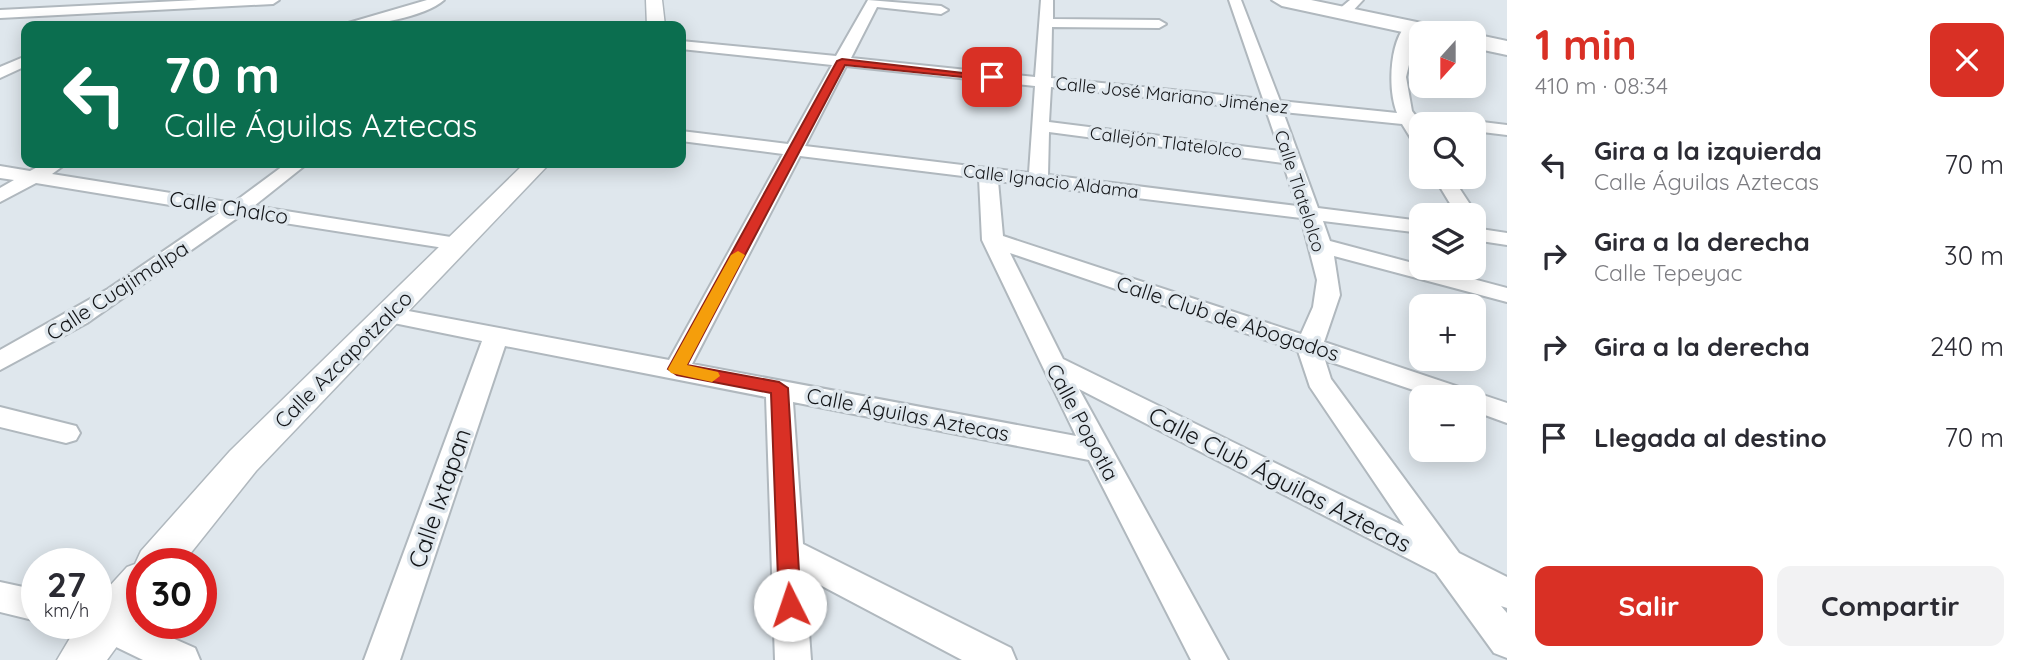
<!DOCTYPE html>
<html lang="es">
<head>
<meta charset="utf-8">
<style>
	body { margin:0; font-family:Quicksand,sans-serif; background:#f2f2f3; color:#2b2b33; height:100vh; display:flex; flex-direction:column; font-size:26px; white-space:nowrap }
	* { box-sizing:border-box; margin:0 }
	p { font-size:23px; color:#7c7c81 }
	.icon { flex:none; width:38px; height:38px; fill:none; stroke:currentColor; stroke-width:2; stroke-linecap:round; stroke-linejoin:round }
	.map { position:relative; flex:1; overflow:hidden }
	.details { display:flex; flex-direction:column; background:#fff; width:525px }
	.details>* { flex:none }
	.hud { position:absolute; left:21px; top:21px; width:665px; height:147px; border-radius:14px; box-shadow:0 4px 18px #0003; background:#0b6e4f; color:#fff; overflow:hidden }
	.needle { width:46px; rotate:201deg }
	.fabs { position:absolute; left:1409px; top:21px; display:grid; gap:14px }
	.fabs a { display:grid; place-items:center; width:77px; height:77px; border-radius:14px; background:#fff; box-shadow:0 4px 18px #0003; font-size:35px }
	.speed { position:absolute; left:21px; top:548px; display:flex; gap:14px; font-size:35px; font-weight:700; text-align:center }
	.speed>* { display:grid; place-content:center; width:91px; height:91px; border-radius:50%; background:#fff; box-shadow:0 4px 18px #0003; line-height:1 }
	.speed small { font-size:18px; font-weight:400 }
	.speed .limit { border:10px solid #d22; background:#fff; color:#111 }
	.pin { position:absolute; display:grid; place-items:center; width:60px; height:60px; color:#fff; margin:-30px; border-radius:14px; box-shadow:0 4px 10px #0006 }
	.me { position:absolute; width:77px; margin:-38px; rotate:356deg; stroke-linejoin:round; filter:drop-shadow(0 0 5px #0008) }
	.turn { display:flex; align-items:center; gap:24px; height:147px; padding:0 28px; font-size:32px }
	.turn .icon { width:91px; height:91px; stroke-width:2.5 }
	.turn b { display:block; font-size:49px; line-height:60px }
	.round { display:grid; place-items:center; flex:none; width:74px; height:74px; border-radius:14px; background:#f2f2f3 }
	.summary { display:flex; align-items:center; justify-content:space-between; height:119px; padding:0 28px }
	h1 { font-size:42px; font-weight:800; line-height:52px; color:#d93025 }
	.primary-button { display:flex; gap:14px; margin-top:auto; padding:14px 28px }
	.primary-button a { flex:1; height:80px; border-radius:14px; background:#d93025; color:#fff; font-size:28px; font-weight:800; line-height:80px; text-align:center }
	.primary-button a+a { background:#f2f2f3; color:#2b2b33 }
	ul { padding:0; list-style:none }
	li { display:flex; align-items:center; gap:21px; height:91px; padding:0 28px }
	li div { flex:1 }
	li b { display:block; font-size:26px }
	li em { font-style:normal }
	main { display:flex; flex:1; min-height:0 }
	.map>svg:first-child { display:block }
</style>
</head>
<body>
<main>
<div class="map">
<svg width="1507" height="660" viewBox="0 0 1507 660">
	<rect width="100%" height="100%" fill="#dfe7ed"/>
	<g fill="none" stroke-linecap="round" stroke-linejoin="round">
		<!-- minor casing -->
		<g stroke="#b0b8be" stroke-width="4">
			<path id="minor" d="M 198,0 L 279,0 L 273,4 L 0,18 L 0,10 Z
				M 427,0 L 444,0 C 424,18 365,27 338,26 Z
				M 868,0 L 941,6 L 948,10 L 941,14 L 877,7 L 851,58 L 1035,77 L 1041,0 L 1053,0 L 1053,19 L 1159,20 L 1166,24 L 1159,28 L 1052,27 L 1051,78 L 1263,99 L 1229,0 L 1241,0 L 1280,101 L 1397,113 C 1388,91 1389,44 1406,25 L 1416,25 L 1418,28 L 1406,77 L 1412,111 L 1415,115 L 1454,119 L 1462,124 L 1421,124 L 1421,146 L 1415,145 L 1402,124 L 1283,112 L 1318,208 L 1421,221 L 1421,233 L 1323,221 L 1330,241 L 1507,288 L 1507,302 L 1334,256 L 1340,295 L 1324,342 L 1507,403 L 1507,423 L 1474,411 L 1474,397 L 1434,397 L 1325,360 L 1331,379 L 1459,553 L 1507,577 L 1507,608 L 1501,606 L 1507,613 L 1507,658 L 1494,653 L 1436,573 L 1079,389 L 1228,660 L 1191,660 L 1089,460 L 793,402 L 803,544 L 1011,648 L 1016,660 L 962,660 L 805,577 L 811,660 L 775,660 L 766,397 L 505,346 L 400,660 L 364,660 L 482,341 L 379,320 L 375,315 L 379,310 L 387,307 L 669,360 L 783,154 L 681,141 L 681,131 L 788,144 L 832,65 L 681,49 L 681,41 L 836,56 ZM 846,66 L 1035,86 L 1029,173 L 805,146 ZM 1051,87 L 1266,110 L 1280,151 L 1049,122 ZM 1049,132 L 1283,163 L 1297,206 L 1048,175 ZM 800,156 L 979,178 L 982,240 L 1076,436 L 692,364 ZM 998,181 L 1301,218 L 1317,280 L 1313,307 L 1301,334 L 1003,236 ZM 1010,253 L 1298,351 L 1310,387 L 1404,526 L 1063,359 Z
				M 1350,0 L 1363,0 L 1348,16 L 1338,16 L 1338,10 Z
				M 26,56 L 26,66 L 0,78 L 0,67 Z
				M 1474,121 L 1507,125 L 1507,135 L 1474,131 L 1474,124 L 1467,124 Z
				M 45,163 L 67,163 L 52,174 L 233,203 L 287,163 L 308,163 L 254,206 L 457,238 L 468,244 L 457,250 L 240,216 L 87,323 L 0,370 L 0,350 L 108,289 L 219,213 L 36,183 L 0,202 L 0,188 L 14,180 L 0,178 L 0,166 L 30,171 Z
				M 1434,177 L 1452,177 L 1477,215 L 1474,219 L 1474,215 L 1457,215 Z
				M 1474,228 L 1507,233 L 1507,245 L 1474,240 Z
				M 0,407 L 76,426 L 80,433 L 76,440 L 66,443 L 0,427 Z
				M 0,582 L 37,590 L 37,621 L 0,612 Z
				M 97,605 L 195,648 L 200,660 L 143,660 L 85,632 L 80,623 L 96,623 Z"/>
		</g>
		<!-- tertiary casing -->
		<g stroke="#b0b8be" stroke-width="3">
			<path id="tertiary" d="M 646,0 L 662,0 L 665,26 L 647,26 Z
				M 525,163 L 550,163 L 256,471 L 182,564 L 142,564 L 142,612 L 107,660 L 57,660 L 79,623 L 96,623 L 96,601 L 127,567 L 135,564 L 141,551 L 230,451 Z"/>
		</g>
		<!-- primary casing -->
		<g stroke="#b0b8be" stroke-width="4">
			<path id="primary" d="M 1272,0 L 1311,0 L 1436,26 L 1447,33 L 1421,33 L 1421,36 L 1282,6 Z
				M 1474,34 L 1507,41 L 1507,55 L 1474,48 Z"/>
		</g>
		<!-- minor -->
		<use href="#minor" fill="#fff" fill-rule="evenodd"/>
		<!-- tertiary -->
		<use href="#tertiary" fill="#fff" fill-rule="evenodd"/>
		<!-- primary -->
		<use href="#primary" fill="#fff" fill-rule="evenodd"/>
	</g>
	<!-- route -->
	<path fill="#d93025" stroke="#8d1f18" stroke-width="2" d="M 842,59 L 997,77 L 992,80 L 845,65 L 687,365 L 779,382 L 788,388 L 801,605 L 798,612 L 790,615 L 782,612 L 779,605 L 771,393 L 677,375 L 668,369 L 837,61 Z"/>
	<!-- slow -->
	<path fill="#f59e0b" d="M 738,251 L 745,255 L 687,365 L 718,372 L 720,376 L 712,382 L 671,373 L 668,369 L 731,255 Z"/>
	<g text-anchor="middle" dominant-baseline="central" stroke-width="7" stroke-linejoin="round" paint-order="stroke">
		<!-- far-street labels -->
		<g font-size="18" fill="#131518" stroke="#dfe7ed">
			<text transform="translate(1172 95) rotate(6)">Calle José Mariano Jiménez</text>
			<text transform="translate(1166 142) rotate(7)">Callejón Tlatelolco</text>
			<text transform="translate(1051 181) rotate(7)">Calle Ignacio Aldama</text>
			<text transform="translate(1300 191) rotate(72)">Calle Tlatelolco</text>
		</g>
		<!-- street labels -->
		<g font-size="21" fill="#131518" stroke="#dfe7ed">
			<text transform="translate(229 207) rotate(9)">Calle Chalco</text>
			<text transform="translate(117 290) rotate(-33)">Calle Cuajimalpa</text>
			<text transform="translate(1228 318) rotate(18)">Calle Club de Abogados</text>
			<text transform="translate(343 359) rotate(-45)">Calle Azcapotzalco</text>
			<text transform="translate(908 414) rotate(11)">Calle Águilas Aztecas</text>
			<text transform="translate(1083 422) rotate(62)">Calle Popotla</text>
		</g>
		<!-- near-street labels -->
		<g font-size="24" fill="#131518" stroke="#dfe7ed">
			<text transform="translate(1280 479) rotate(27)">Calle Club Águilas Aztecas</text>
			<text transform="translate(439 498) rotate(-71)">Calle Ixtapan</text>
		</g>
	</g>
</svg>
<div class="fabs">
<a><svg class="needle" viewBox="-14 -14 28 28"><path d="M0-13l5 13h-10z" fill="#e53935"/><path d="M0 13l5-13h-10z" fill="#7c7c81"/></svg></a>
<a><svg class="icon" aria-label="search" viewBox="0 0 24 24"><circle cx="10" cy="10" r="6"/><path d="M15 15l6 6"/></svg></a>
<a><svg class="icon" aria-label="layers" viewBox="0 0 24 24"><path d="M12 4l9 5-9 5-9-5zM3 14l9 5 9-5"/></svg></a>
<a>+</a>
<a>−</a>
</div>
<div class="speed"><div>27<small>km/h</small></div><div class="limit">30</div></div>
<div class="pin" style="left:992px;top:77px;background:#d93025"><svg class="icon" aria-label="arrive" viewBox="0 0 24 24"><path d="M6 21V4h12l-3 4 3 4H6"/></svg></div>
<svg class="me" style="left:790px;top:605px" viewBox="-20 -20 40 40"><circle r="19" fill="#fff"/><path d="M0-13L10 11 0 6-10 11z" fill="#d93025"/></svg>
<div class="hud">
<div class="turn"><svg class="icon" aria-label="left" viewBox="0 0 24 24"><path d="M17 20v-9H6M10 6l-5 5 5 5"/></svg><div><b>70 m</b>Calle Águilas Aztecas</div></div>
</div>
</div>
<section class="details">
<div class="summary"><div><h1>1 min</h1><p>410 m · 08:34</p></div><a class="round" style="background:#d93025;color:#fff"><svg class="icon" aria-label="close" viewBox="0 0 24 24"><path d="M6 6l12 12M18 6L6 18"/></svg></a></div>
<ul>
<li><svg class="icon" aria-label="left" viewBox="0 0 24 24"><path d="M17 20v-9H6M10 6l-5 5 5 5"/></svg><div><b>Gira a la izquierda</b><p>Calle Águilas Aztecas</p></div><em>70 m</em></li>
<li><svg class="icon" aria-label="right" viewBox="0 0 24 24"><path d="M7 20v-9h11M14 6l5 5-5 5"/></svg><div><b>Gira a la derecha</b><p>Calle Tepeyac</p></div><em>30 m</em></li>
<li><svg class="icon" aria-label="right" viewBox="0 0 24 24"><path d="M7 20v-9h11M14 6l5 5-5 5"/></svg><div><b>Gira a la derecha</b></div><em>240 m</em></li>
<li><svg class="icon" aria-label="arrive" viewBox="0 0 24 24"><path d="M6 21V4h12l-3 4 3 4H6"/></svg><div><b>Llegada al destino</b></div><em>70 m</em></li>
</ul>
<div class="primary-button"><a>Salir</a><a>Compartir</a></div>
</section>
</main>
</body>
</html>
